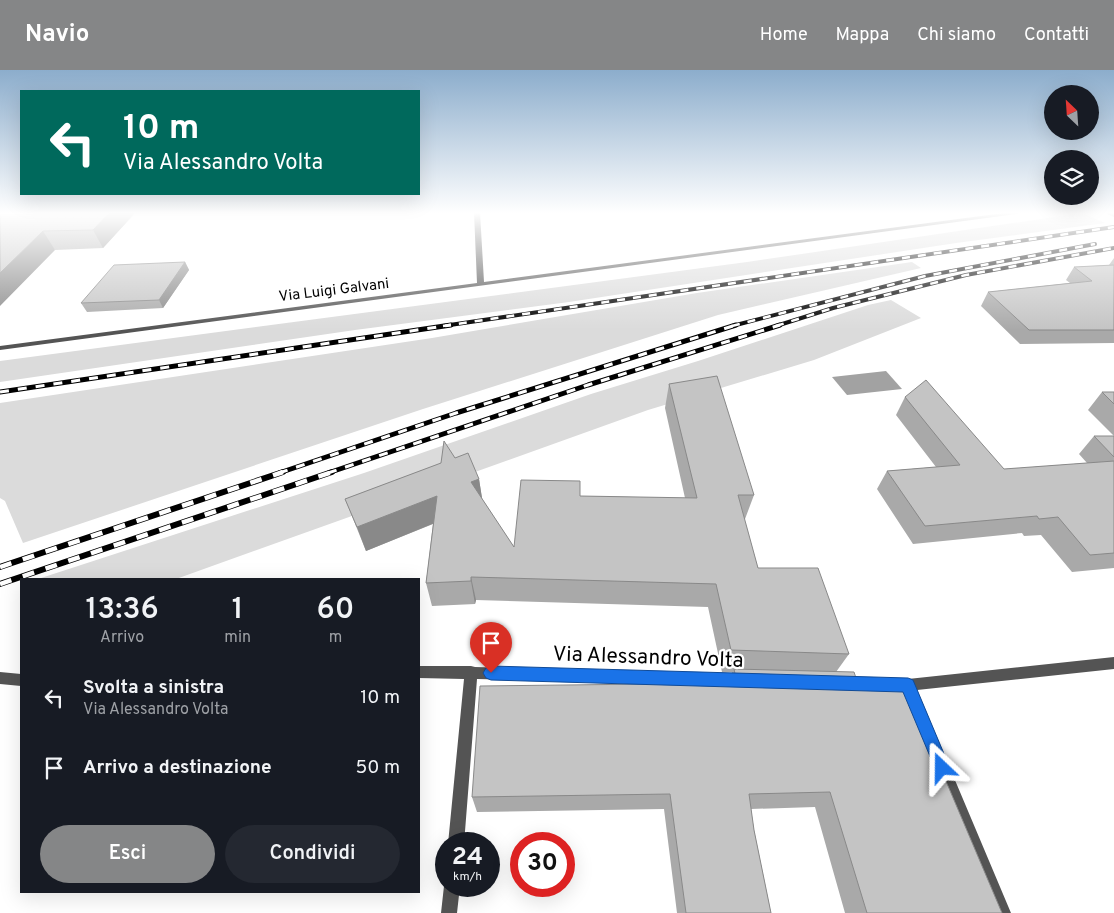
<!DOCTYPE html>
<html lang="it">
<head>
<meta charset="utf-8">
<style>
	body { margin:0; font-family:Overpass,sans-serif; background:#242831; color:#f1f3f6; height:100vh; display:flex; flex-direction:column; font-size:19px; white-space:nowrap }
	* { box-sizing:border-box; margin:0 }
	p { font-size:16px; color:#9ea1a6 }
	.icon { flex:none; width:28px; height:28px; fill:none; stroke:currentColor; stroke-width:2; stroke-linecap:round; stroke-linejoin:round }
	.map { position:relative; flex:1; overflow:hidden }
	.drawer { position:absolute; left:20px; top:508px; width:400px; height:315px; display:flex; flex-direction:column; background:#171b24; border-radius:0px; box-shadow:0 5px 20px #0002 }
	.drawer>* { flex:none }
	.hud { position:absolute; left:20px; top:20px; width:400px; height:105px; border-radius:0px; box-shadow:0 5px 20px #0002; background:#00695c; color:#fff; overflow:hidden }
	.needle { width:32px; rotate:335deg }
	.fabs { position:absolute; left:1044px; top:15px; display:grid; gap:10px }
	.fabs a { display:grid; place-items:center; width:55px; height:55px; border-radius:50%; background:#171b24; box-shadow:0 5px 20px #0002; font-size:25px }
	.speed { position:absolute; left:435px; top:762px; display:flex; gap:10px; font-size:25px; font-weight:700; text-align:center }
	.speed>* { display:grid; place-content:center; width:65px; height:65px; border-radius:50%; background:#171b24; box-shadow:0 5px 20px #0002; line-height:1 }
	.speed small { font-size:12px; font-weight:400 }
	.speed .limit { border:8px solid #d22; background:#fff; color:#111 }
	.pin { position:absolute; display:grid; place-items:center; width:42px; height:42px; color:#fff; margin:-51px -21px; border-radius:50% 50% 50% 0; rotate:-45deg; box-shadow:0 0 5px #0007 }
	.pin .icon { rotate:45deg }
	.me { position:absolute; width:55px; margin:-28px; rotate:337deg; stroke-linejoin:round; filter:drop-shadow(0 0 4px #0008) }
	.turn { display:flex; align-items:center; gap:18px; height:105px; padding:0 20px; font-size:22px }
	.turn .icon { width:65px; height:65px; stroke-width:2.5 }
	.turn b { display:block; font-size:35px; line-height:42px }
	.eta { display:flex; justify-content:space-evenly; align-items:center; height:85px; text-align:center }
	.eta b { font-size:30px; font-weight:600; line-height:35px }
	.action { display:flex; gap:10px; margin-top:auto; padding:10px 20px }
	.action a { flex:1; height:58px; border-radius:30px; background:#858687; color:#fff; font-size:20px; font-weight:600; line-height:58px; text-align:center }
	.action a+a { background:#242831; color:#f1f3f6 }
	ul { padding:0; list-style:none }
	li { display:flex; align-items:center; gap:15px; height:70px; padding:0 20px }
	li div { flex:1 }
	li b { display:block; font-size:19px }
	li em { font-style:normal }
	header { display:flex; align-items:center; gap:30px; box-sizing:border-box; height:70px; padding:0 25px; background:#858687; color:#fff }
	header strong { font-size:24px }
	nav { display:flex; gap:28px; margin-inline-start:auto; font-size:18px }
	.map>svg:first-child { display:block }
</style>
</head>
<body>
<header>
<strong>Navio</strong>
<nav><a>Home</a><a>Mappa</a><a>Chi siamo</a><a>Contatti</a></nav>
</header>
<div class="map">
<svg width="1114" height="843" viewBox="0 0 1114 843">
	<rect width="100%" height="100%" fill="#fff"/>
	<!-- green -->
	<path fill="#dbdbdb" d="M 1082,143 L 1105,153 L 956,173 L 569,232 L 355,260 L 0,312 L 0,291 L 747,192 Z
		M 912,192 L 921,198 L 718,245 L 423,339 L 23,473 L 5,431 L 0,428 L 0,333 L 432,268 L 697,223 Z
		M 891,230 L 921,248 L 814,290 L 648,340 L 176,509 L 38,509 L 364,403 L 591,324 L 698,291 L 868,235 Z"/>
	<!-- water -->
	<path fill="#a2a2a2" d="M 886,301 L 902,319 L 847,325 L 832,307 Z"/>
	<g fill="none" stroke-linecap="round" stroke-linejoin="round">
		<!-- minor -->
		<path fill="#545454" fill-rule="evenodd" d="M 474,142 L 480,142 L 484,212 L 1011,142 L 1031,142 L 0,280 L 0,276 L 477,213 Z
			M 1104,142 L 1114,143 L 1114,147 L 1105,143 Z
			M 1114,587 L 1114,599 L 917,620 L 1011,843 L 995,843 L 904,621 L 891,621 L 886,619 L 885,615 L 886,611 L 891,609 L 908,609 Z
			M 419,596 L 471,596 L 475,597 L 742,604 L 747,606 L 748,610 L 747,614 L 742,616 L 477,609 L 464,774 L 448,774 L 464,609 L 419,608 Z
			M 0,602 L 21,604 L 21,616 L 0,614 Z
			M 446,811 L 446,816 L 460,816 L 457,843 L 441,843 L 444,816 Z"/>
		<!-- rail-far2 casing -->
		<g stroke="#000" stroke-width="4">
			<path id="rail-far2" d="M 443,256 L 1114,157
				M 732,256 L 925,206 L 1095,174
				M 776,256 L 833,238 L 966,205 L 1114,178"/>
		</g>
		<!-- rail-far1 casing -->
		<g stroke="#000" stroke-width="5">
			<path id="rail-far1" d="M 0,322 L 451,255
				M 279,403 L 456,343 L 736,255
				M 328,403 L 588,315 L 780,255"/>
		</g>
		<!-- rail casing -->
		<g stroke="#000" stroke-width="6">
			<path id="rail" d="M 0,497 L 283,402
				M 0,514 L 332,402"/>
		</g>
		<!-- rail-far2 -->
		<use href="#rail-far2" stroke="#fff" stroke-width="2.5" stroke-dasharray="8" stroke-linecap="butt"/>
		<!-- rail-far1 -->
		<use href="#rail-far1" stroke="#fff" stroke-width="3" stroke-dasharray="9" stroke-linecap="butt"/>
		<!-- rail -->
		<use href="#rail" stroke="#fff" stroke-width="4.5" stroke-dasharray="12" stroke-linecap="butt"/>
	</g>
	<!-- wall -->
	<path fill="#a9a9a9" d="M 0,142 L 136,142 L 103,178 L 55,180 Z
		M 1114,188 L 1114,273 L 1020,274 L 981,236 L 988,222 L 1070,213 L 1066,210 L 1074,197 L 1109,195 Z
		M 185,192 L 189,200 L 163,238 L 87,242 L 81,233 Z
		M 669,314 L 754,425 L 745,449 L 744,449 L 758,498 L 849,584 L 836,602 L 857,611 L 1002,843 L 845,843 L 815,737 L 751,739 L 754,760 L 771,843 L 677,843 L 664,739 L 477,742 L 472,727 L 727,613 L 732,602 L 722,602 L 708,537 L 476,530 L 475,534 L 432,536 L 426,513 L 433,454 L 366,481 L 345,429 L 455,388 L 479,409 L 482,429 L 514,477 L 580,426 L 685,428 L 665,338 Z
		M 1102,322 L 1114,322 L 1114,498 L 1072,502 L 1041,465 L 1024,466 L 1022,463 L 913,474 L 877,419 L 887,401 L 936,397 L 896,345 L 905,327 L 1004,399 L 1087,393 L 1079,384 L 1094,366 L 1114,366 L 1088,340 Z"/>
	<!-- shaded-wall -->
	<path fill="#898989" d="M 110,142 L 136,142 L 103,178 L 93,160 Z
		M 43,161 L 55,180 L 0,236 L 0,203 Z
		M 185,192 L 189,200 L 163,238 L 159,230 Z
		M 479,409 L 483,434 L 471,412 Z
		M 437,426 L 442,450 L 366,481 L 357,457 Z
		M 471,507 L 476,530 L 475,534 L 471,511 Z"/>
	<!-- building -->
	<path fill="#c4c4c4" stroke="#898989" d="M 0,142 L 110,142 L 93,160 L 43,161 L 0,203 Z
		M 185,192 L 159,230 L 81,233 L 114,195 Z
		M 1114,195 L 1114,260 L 1029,260 L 988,222 L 1092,211 L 1074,197 Z
		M 717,306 L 754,425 L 738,425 L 758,498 L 818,498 L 849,584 L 731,580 L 716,514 L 471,507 L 471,511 L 426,513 L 437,426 L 357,457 L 345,429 L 441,393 L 444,371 L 455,388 L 468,383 L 479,409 L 471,412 L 514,477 L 521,410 L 580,411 L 580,426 L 697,428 L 669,314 Z
		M 926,310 L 1004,399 L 1114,391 L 1114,483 L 1090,485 L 1058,447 L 1039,449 L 1037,446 L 925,456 L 887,401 L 960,395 L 905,327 Z
		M 1102,322 L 1114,322 L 1114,334 Z
		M 1094,366 L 1114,366 L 1114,387 Z
		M 734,599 L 854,602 L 857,611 L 903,610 L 1002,843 L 867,843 L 830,722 L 749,724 L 754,760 L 771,843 L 686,843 L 670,724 L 472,727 L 480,616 L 737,613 Z"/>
	<!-- sky -->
	<linearGradient id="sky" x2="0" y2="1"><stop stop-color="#8cadcc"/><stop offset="0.55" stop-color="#fff"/><stop offset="1" stop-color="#fff" stop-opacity="0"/></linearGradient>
	<rect width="1114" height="260" fill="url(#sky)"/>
	<!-- route -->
	<path fill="#1a73e8" stroke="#114b97" d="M 491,596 L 908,608 L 913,610 L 950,698 L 948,703 L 942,706 L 937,703 L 903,622 L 491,610 L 486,608 L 483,603 L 486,598 Z"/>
	<g text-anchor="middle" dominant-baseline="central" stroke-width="4.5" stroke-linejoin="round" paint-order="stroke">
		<!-- far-street labels -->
		<g font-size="15" fill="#000" stroke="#fff">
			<text transform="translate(334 221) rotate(-7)">Via Luigi Galvani</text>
		</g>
		<!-- near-street labels -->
		<g font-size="21" fill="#000" stroke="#fff">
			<text transform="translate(648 588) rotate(2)">Via Alessandro Volta</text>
		</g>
	</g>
</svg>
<div class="fabs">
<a><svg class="needle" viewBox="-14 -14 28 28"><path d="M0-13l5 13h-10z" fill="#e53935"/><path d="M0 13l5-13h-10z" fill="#9ea1a6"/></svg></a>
<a><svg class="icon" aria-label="layers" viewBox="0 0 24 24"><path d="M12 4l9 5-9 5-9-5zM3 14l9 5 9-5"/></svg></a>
</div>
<div class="speed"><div>24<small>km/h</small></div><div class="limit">30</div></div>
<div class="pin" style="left:491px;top:603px;background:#d93025"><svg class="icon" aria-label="arrive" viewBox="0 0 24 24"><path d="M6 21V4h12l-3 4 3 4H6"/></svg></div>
<svg class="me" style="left:942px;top:698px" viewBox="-20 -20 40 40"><path d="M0-17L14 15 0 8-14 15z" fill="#1a73e8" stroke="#fff" stroke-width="4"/></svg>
<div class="hud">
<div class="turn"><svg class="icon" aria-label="left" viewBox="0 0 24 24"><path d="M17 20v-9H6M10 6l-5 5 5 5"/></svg><div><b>10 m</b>Via Alessandro Volta</div></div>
</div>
<section class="drawer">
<div class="eta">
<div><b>13:36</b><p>Arrivo</p></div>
<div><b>1</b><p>min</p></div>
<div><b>60</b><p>m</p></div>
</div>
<ul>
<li><svg class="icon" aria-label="left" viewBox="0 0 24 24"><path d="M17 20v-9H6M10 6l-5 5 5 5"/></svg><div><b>Svolta a sinistra</b><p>Via Alessandro Volta</p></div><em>10 m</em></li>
<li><svg class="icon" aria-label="arrive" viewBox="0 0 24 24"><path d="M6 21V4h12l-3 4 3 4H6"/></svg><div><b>Arrivo a destinazione</b></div><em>50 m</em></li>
</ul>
<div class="action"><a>Esci</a><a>Condividi</a></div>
</section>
</div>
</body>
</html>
